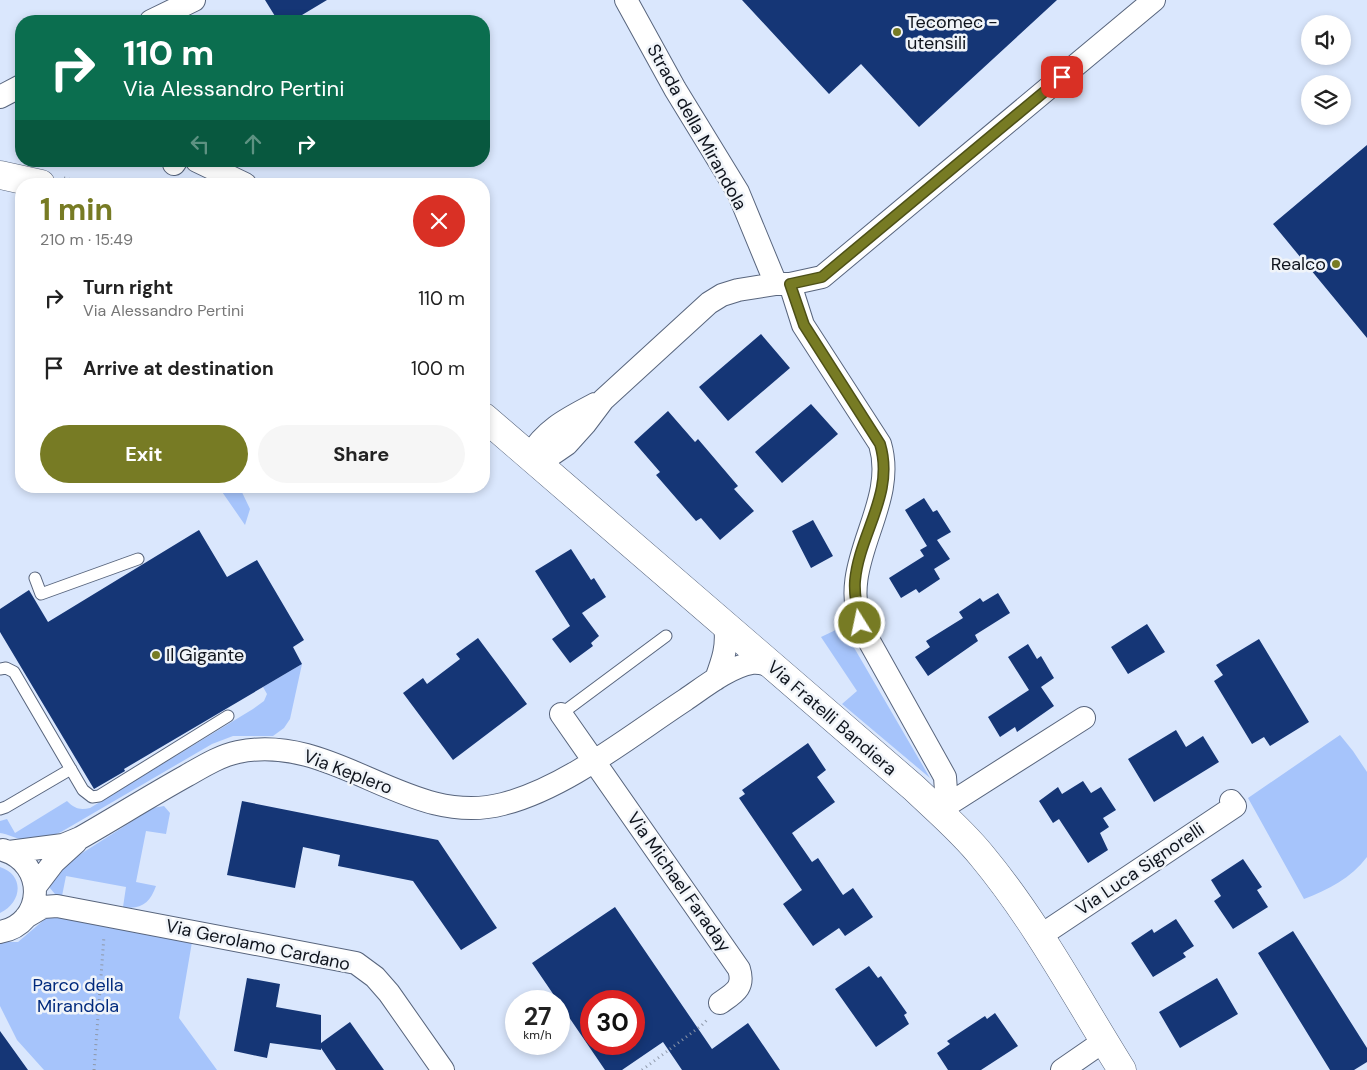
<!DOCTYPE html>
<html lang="en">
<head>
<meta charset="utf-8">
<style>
	body { margin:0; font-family:"DM Sans",sans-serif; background:#f6f6f6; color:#222; height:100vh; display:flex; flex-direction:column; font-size:19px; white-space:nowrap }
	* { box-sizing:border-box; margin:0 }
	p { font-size:16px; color:#767676 }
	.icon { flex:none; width:28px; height:28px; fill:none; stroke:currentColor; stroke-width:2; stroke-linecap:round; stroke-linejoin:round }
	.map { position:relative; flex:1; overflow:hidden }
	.details { position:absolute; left:15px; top:178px; width:475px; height:315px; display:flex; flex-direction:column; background:#fff; border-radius:20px; box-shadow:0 2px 8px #0003 }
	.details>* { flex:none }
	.banner { position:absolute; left:15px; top:15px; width:475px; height:152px; border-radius:20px; box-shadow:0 2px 8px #0003; background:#0b6e4f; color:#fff; overflow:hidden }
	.fabs { position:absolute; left:1301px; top:15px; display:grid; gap:10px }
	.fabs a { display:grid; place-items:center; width:50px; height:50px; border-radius:50%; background:#fff; box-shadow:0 2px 8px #0003; font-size:25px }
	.speed { position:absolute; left:505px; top:990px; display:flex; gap:10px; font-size:25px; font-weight:700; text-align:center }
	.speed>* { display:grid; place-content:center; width:65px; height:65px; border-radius:50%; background:#fff; box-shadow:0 2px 8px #0003; line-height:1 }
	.speed small { font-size:12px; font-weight:400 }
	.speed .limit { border:8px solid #d22; background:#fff; color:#111 }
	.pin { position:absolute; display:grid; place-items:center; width:42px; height:42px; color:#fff; margin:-21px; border-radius:10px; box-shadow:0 2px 8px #0006 }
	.me { position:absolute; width:55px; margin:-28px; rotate:350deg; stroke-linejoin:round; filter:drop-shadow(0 0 4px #0008) }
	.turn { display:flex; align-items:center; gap:18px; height:105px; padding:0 25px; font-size:22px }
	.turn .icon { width:65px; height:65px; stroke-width:2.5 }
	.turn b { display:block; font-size:35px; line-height:42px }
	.lanes { display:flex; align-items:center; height:48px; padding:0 25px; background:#0003; justify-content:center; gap:25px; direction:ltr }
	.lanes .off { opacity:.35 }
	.round { display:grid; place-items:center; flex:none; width:52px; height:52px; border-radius:26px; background:#f6f6f6 }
	.overview { display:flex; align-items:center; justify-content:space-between; height:85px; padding:0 25px }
	h1 { font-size:30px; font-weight:700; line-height:38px; color:#777b24 }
	.cta { display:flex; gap:10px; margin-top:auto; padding:10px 25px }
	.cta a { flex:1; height:58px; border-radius:30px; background:#777b24; color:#fff; font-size:20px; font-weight:700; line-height:58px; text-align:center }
	.cta a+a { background:#f6f6f6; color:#222 }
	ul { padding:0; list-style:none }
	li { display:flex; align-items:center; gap:15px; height:70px; padding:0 25px }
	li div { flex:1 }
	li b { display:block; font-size:19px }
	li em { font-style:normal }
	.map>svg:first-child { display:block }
</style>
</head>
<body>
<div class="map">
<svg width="1367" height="1070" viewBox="0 0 1367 1070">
	<rect width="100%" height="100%" fill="#dae7fd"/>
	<!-- green -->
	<path fill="#a6c4fb" d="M 218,486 L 239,486 L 250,509 L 245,525 Z
		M 842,627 L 930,778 L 842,704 L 857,691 L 821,637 Z
		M 302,664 L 290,719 L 284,728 L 273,736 L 233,736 L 212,744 L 61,832 C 49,837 36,844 23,840 C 15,838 8,834 0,833 L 0,821 L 7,819 L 15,833 L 67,801 C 75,809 80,810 90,808 L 253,709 L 264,701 L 267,694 L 263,687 Z
		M 1340,735 L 1353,751 L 1367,772 L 1367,857 C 1351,878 1328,890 1304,899 L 1248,798 Z
		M 164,806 L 170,813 L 166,834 L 146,831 L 136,882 L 156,886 C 150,903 141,910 123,907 L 126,887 L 66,876 L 62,896 L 55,894 L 49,887 L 50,879 L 65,864 L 153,808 Z
		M 0,867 C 25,875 22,903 0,913 Z
		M 51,914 L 192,942 L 179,1018 L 217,1070 L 44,1070 L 17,1040 L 0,1006 L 0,942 L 18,942 Z"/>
	<!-- building -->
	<path fill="#153676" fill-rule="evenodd" d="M 265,0 L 327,0 L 292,21 L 278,21 Z
		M 742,0 L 1057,0 L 919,127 L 861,64 L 829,94 Z
		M 1367,145 L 1367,338 L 1273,224 Z
		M 761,334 L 790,368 L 728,421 L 699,387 Z
		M 811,404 L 838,434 L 782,483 L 755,452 Z
		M 668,411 L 695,442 L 698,439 L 738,486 L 734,489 L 754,511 L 720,540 L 701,518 L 696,521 L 656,475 L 660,472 L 634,442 Z
		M 924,498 L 933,512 L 937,510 L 951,532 L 937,540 L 950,559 L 934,569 L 940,579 L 919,593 L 916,589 L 901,598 L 889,578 L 924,556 L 920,550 L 927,546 L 905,510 Z
		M 813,520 L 833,556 L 811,568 L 792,531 Z
		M 199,530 L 227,577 L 257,560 L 304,640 L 293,647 L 302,664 L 124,769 L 125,771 L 94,789 L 0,632 L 0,609 L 29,590 L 48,622 Z
		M 571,549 L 591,580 L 594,578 L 606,597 L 582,613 L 599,636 L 591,643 L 593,646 L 570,663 L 552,639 L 570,626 L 535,571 Z
		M 998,593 L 1010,613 L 975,635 L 978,641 L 928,676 L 915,657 L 930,647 L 926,641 L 963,618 L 959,612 L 980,598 L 983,602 Z
		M 1147,624 L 1165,652 L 1128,674 L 1111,647 Z
		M 478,638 L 527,704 L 453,760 L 403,693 L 423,678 L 427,684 L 460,659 L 456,654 Z
		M 1259,639 L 1309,722 L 1270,746 L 1264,737 L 1252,744 L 1214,681 L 1223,675 L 1216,665 Z
		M 1028,644 L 1037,659 L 1041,656 L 1054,678 L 1041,687 L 1054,706 L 1017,732 L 1015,727 L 1000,737 L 988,717 L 1029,690 L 1008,657 Z
		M 1176,730 L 1186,747 L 1203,736 L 1219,762 L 1154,802 L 1128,759 Z
		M 808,743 L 826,770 L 817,777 L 835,802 L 792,833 L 812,862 L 818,858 L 843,895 L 853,888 L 873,917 L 845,936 L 839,928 L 813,946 L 783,904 L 802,890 L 739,798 L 745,794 L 742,790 Z
		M 1083,781 L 1091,793 L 1101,787 L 1116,810 L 1103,818 L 1109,827 L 1100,833 L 1108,850 L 1088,863 L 1059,819 L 1053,823 L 1039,801 L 1058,787 L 1062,794 Z
		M 242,801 L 438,840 L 497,928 L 461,950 L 413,881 L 338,866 L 340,855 L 303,847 L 295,888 L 227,875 Z
		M 1243,859 L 1262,887 L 1257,890 L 1268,907 L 1233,929 L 1214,901 L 1221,896 L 1211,880 Z
		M 615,907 L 712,1049 L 748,1023 L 780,1070 L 682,1070 L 663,1042 L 622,1070 L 605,1070 L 532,963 ZM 591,1001 L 634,1001 L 634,1044 L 591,1044 Z
		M 1176,919 L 1194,946 L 1183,953 L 1186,957 L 1153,977 L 1131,943 L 1152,929 L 1154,933 Z
		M 1293,931 L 1367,1048 L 1367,1062 L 1354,1070 L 1330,1070 L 1258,953 Z
		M 869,966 L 878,978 L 881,976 L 907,1013 L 904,1015 L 909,1024 L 876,1047 L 835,989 Z
		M 247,978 L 280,984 L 276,1007 L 321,1015 L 321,1043 L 350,1022 L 384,1070 L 336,1070 L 321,1048 L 321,1050 L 270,1043 L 267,1058 L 234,1051 Z
		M 1217,978 L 1238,1014 L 1180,1048 L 1159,1012 Z
		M 995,1013 L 1018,1046 L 981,1070 L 948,1070 L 937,1053 L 950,1044 L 947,1041 L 985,1016 L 987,1019 Z
		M 0,1031 L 28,1070 L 0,1070 Z"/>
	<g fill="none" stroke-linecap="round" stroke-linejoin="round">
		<!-- lane casing -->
		<g stroke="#58657d" stroke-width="13">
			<path id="lane" d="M 35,578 L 41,594 L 138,559
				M 0,669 L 6,668 L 14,672 L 83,790 L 92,797 L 99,796 L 228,716
				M 561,714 L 666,636
				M 0,809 L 6,807 L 71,769"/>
		</g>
		<!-- street casing -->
		<g stroke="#58657d" stroke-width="24">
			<path id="street" d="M 626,0 L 675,89 L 738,192 L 776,284
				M 151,21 L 194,0
				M 0,97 L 21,86
				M 197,161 L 245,184
				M 174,164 L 176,161
				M 790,284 L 803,325 L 880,444 C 899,508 834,564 863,630 L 945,777 L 946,791 L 938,811
				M 529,456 L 551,455 L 567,444 L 585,424 L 603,400 L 709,303 L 722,295 L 738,290 L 776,284 L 790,284 L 822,277 L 1154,0
				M 529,456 C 547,428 567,419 595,404
				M 716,679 C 723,660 728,646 725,625
				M 561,714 L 739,969 C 745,988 734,993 720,1003
				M 938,811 L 1084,718
				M 9,852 L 63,845 L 80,838 C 115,818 150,796 186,776 C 202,767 219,756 238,752 C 335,732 409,829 503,804 C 566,788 630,736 685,700 C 704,687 729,667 752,663 C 757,662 765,664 771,665
				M 35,887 L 54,862 L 76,842
				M 26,917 L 43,907 L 57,906 L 356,963 L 375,977 L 389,993 L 443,1070
				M 0,932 C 45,924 47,863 3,850
				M 1040,936 L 1235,806 L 1231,801
				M 1062,1070 L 1104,1041"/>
		</g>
		<!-- secondary casing -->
		<g stroke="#58657d" stroke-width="29">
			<path id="secondary" d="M 0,175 L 41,184
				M 484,417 L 914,788 C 937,810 962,831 982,856 C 1036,921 1077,998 1122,1070"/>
		</g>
		<!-- path -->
		<path stroke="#8e98a9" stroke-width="3" stroke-dasharray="1 4" stroke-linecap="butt" d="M 64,178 L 90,184
			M 94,1070 L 104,936
			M 642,1070 L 701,1026 L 707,1020"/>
		<!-- lane -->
		<use href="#lane" stroke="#fff" stroke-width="11"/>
		<!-- street -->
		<use href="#street" stroke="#fff" stroke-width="22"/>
		<!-- secondary -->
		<use href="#secondary" stroke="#fff" stroke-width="28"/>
	</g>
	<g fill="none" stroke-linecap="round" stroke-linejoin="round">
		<!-- route casing -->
		<g stroke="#4d5017" stroke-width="12">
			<path id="route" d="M 860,623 C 857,610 854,595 855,581 C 859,534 895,494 880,444 L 804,325 L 790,284 L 822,277 L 1062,77"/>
		</g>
		<!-- route -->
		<use href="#route" stroke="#777b24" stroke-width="9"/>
	</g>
	<!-- markers -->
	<g fill="#777b24" stroke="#f0f4f9" stroke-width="2">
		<circle cx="897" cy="32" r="5"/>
		<circle cx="1336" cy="264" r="5"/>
		<circle cx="156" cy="655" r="5"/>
	</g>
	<g text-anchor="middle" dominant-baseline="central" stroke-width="5" stroke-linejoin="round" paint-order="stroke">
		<!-- poi labels -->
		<g font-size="18" fill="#0f141d" stroke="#f0f4f9" text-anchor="start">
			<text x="907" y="22">Tecomec -<tspan x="907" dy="21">utensili</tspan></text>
			<text x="1326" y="264" text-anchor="end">Realco</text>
			<text x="166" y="655">Il Gigante</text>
		</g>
		<!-- street labels -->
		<g font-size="18" fill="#0f141d" stroke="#f0f4f9">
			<text transform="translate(697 127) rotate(61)">Strada della Mirandola</text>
			<text transform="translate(832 718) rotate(41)">Via Fratelli Bandiera</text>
			<text transform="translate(348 772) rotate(21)">Via Keplero</text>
			<text transform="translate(1140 869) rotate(-34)">Via Luca Signorelli</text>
			<text transform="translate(679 882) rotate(55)">Via Michael Faraday</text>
			<text transform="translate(258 945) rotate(12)">Via Gerolamo Cardano</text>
		</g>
		<!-- park labels -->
		<g font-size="18" fill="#012a7d" stroke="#f0f4f9">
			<text x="78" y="985">Parco della<tspan x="78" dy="21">Mirandola</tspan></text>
		</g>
	</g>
</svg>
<div class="fabs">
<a><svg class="icon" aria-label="sound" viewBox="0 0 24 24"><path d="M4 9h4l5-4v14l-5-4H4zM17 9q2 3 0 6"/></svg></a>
<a><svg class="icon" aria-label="layers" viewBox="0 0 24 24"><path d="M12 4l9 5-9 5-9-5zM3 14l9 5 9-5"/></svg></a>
</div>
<div class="speed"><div>27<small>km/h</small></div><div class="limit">30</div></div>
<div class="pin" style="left:1062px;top:77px;background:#d93025"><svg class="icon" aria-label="arrive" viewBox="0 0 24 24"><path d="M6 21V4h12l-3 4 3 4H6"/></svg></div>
<svg class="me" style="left:860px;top:623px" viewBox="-20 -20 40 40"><circle r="17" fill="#777b24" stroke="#fff" stroke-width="3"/><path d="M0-11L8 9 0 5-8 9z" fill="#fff"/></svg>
<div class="banner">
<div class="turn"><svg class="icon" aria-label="right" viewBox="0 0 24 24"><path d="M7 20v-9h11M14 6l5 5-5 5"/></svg><div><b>110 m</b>Via Alessandro Pertini</div></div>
<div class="lanes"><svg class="icon off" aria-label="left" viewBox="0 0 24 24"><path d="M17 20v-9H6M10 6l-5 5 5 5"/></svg><svg class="icon off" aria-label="ahead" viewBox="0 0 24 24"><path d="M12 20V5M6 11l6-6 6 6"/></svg><svg class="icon" aria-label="right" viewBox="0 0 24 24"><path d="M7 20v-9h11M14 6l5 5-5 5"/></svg></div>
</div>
<section class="details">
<div class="overview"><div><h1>1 min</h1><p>210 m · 15:49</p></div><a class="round" style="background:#d93025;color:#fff"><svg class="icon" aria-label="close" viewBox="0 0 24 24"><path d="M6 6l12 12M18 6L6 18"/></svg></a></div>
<ul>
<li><svg class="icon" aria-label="right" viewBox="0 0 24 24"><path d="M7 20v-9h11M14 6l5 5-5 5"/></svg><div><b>Turn right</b><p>Via Alessandro Pertini</p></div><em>110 m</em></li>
<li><svg class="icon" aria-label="arrive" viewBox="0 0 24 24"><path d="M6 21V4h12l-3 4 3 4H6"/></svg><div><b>Arrive at destination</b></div><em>100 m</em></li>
</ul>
<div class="cta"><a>Exit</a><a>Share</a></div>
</section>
</div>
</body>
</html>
